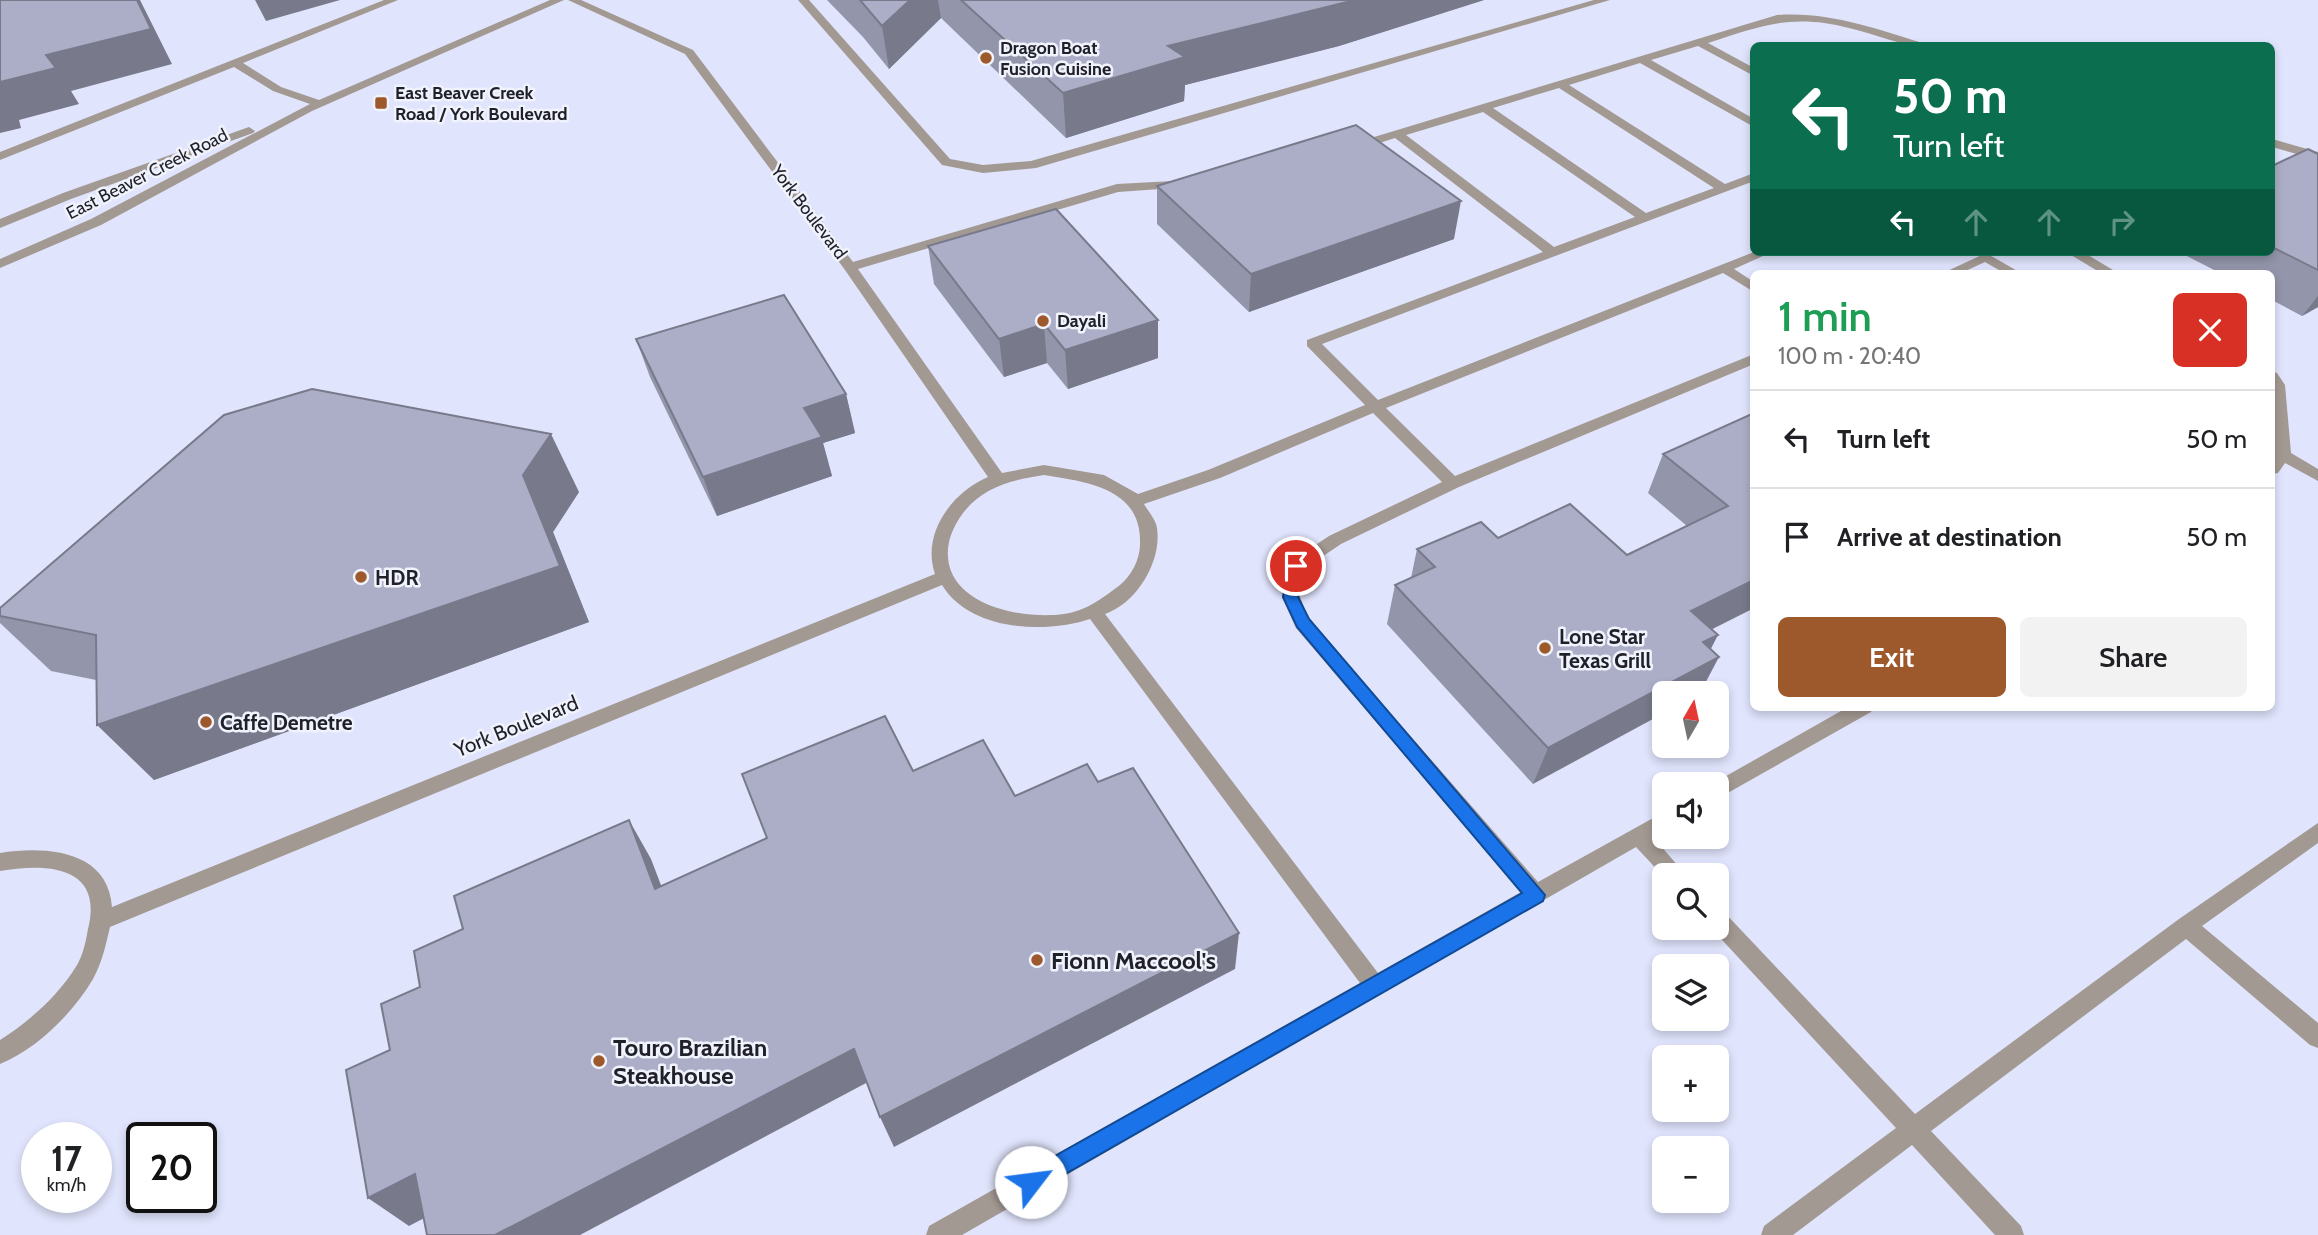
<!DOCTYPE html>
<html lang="en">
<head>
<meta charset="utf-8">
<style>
	body { margin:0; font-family:Cabin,sans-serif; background:#f2f2f2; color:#202124; height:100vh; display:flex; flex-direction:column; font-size:26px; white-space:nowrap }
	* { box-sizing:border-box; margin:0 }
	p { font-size:23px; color:#757577 }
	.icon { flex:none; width:38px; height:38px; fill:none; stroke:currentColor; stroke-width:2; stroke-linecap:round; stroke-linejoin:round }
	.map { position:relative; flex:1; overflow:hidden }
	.side { position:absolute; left:1750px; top:270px; width:525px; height:441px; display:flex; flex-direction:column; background:#fff; border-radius:10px; box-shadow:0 4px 10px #0003 }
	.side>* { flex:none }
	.guide { position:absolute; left:1750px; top:42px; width:525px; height:214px; border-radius:10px; box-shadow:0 4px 10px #0003; background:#0b6e4f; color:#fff; overflow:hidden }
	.needle { width:46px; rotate:9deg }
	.controls { position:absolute; left:1652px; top:681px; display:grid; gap:14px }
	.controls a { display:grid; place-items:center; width:77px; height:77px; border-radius:10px; background:#fff; box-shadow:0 4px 10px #0003; font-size:35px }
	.speed { position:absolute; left:21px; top:1122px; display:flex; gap:14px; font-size:35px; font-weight:700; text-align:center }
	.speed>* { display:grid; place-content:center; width:91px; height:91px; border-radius:50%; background:#fff; box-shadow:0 4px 10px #0003; line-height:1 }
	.speed small { font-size:18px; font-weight:400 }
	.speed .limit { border:4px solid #111; border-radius:10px; background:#fff; color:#111 }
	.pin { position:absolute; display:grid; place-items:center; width:60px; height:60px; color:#fff; margin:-30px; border:4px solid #fff; border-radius:50%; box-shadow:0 2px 7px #0007 }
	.me { position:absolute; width:77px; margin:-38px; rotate:60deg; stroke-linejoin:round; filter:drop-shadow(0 0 5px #0008) }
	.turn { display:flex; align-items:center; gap:24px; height:147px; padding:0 28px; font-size:32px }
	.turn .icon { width:91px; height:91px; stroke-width:2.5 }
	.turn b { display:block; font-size:49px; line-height:60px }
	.lanes { display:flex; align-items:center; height:66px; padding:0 28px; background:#0003; justify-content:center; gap:35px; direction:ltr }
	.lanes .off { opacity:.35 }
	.round { display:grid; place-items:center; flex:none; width:74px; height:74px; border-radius:10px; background:#f2f2f2 }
	.headline { display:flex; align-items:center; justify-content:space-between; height:119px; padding:0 28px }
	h1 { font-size:42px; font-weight:600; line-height:52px; color:#1e9e55 }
	.primary-button { display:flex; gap:14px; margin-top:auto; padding:14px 28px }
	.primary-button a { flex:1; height:80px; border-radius:10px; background:#9d592b; color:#fff; font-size:28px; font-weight:600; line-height:80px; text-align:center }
	.primary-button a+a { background:#f2f2f2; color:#202124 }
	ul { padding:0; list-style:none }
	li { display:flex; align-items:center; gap:21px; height:98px; padding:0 28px; border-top:2px solid #e0e0e0 }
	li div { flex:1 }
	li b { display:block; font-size:26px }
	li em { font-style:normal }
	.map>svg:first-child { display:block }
</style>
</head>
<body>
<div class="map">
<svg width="2318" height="1235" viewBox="0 0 2318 1235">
	<rect width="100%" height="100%" fill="#e0e4fc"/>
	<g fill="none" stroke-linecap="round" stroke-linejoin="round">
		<!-- minor -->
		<path fill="#a39993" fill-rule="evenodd" d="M 384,0 L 398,0 L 243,63 L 281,87 L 319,100 L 550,0 L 564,0 L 312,111 L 101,225 L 0,268 L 0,259 L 91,219 L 310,104 L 273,91 L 234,67 L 0,160 L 0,152 Z
			M 568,0 L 581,0 L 693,50 L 853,262 L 1117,184 L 1192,180 L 1192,186 L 1188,187 L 1118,192 L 858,269 L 1002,473 L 1044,465 L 1104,475 L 1138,494 L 1208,470 L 1365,405 L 1307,346 L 1307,340 L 1543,252 L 1395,138 L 1355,151 L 1351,150 L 1351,144 L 1777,15 C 1829,11 1877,29 1926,44 L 1927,46 C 1900,46 1875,34 1849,28 C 1792,13 1761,26 1708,43 L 1754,68 L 1754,76 L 1698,46 L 1651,60 L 1754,119 L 1754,127 L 1640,63 L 1569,85 L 1725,184 L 1754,173 L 1754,181 L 1322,344 L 1378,400 L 1754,252 L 1772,252 L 1734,269 L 1754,282 L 1754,292 L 1723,273 L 1386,408 L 1455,476 L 1754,354 L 1754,364 L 1459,487 L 1341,544 L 1304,569 L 1300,597 L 1309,620 L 1538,882 L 1664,812 L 1664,831 L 1653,837 L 1686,875 L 1664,877 L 1636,847 L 962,1235 L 926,1235 L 929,1226 L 1360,983 L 1090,619 C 1045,634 970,631 942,585 L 110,927 C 106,944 102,963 93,979 C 73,1013 37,1049 0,1064 L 0,1040 C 30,1021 59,995 77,965 C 83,955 86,941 88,929 C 104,865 46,863 0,871 L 0,853 C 44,846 108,849 112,907 L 935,574 C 921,534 952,492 988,477 L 845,270 L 685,54 ZM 1559,88 L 1714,188 L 1646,213 L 1493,108 ZM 1483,112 L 1635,217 L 1554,247 L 1406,135 ZM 1373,413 L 1442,482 L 1329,536 L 1290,562 L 1282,597 L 1296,628 L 1521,892 L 1378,973 L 1105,614 C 1137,603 1162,561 1157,528 C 1156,520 1148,511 1144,504 L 1220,478 ZM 1044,475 C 1087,482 1142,488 1140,544 C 1140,559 1132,575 1120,585 C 1103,598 1086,611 1064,614 C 1028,619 966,609 951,571 C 946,558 947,543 953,530 C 971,491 1004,481 1044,475 Z
			M 798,0 L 809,0 L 950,159 L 983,165 L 1031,161 L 1594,0 L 1610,0 L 1036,168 L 983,173 L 942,165 Z
			M 249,127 L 255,131 L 253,133 L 71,199 L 0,228 L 0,219 L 63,193 Z
			M 2272,139 L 2318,152 L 2318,160 L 2272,147 Z
			M 2066,252 L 2083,252 L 2118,273 L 2101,273 Z
			M 1986,253 L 2021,273 L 2004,273 L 1985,262 L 1961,273 L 1943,273 Z
			M 2272,371 L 2277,373 L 2285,385 L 2291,453 L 2318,469 L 2318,481 L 2285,463 L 2278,473 L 2272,474 L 2272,459 L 2275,454 Z
			M 1848,707 L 1873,707 L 1871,712 L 1717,799 L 1717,784 L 1712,784 Z
			M 2318,823 L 2318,843 L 2202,926 L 2318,1023 L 2318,1048 L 2310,1045 L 2186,939 L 1931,1131 L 2021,1226 L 2024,1235 L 1995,1235 L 1912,1145 L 1793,1235 L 1761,1235 L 1764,1226 L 1896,1128 L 1711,928 L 1717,928 L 1717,910 L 1724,912 L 1915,1114 L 2179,919 Z"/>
	</g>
	<!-- wall -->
	<path fill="#9396aa" d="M 827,0 L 1484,0 L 1339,46 L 1185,85 L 1184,101 L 1066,138 L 941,18 L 889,69 L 863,37 Z
		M 2318,154 L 2318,307 L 2302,316 L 2272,300 L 2272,273 L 2220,273 L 2179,252 L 2272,252 L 2272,166 Z
		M 1157,186 L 1454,239 L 1249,312 L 1157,224 Z
		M 928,246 L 1158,358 L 1068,389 L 1047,363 L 1004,377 L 934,284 Z
		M 636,339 L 846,394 L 855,433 L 823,443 L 832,476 L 717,516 L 650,377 Z
		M 1754,413 L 1754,608 L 1711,629 L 1533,784 L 1387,624 L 1395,585 L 1411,578 L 1417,549 L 1498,538 L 1627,555 L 1687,526 L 1648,493 L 1663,454 Z
		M 579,492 L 553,532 L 589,622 L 154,780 L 96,680 L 51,671 L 0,623 L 0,608 Z"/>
	<!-- shaded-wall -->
	<path fill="#787a8b" d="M 137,0 L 140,0 L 172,64 L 71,91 L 79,104 L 19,120 L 21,128 L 0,133 L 0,82 Z
		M 255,0 L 340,0 L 266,21 Z
		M 910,0 L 938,0 L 941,18 L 889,69 L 882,26 Z
		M 1355,0 L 1484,0 L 1339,46 L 1185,85 L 1184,101 L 1066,138 L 1063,93 L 1168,46 Z
		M 1461,201 L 1454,239 L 1249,312 L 1251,274 Z
		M 2318,296 L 2318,307 L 2302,316 Z
		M 1158,320 L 1158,358 L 1068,389 L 1065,350 Z
		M 1044,324 L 1047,363 L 1004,377 L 999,339 Z
		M 846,394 L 855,433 L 823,443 L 832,476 L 717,516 L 703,477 L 804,408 Z
		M 551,434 L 579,492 L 553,532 L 589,622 L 154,780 L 97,725 L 523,475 Z
		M 1754,580 L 1754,608 L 1673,649 L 1691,611 Z
		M 1718,635 L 1702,666 L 1719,657 L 1700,693 L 1664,693 L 1664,713 L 1533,784 L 1548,748 L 1703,642 Z
		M 629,820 L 651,859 L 677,927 L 655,889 Z
		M 1239,933 L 1235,969 L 894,1147 L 880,1117 Z
		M 854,1049 L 868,1082 L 580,1235 L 495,1235 Z
		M 415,1174 L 453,1203 L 409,1226 L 368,1198 Z"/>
	<!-- building -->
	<path fill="#abaec6" stroke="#787a8b" stroke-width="2" d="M 0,0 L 137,0 L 151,29 L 46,55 L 56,68 L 0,82 Z
		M 860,0 L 910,0 L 882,26 Z
		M 961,0 L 1355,0 L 1168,46 L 1185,57 L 1063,93 Z
		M 1356,125 L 1461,201 L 1251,274 L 1157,186 Z
		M 2308,149 L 2318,154 L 2318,270 L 2272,247 L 2272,166 Z
		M 1056,209 L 1158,320 L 1065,350 L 1044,324 L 999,339 L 928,246 Z
		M 784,295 L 846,394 L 804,408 L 822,437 L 703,477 L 636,339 Z
		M 312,389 L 551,434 L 523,475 L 560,566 L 97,725 L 96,635 L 0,616 L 0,608 L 224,415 Z
		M 1754,413 L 1754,580 L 1691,611 L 1718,635 L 1703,642 L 1719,657 L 1548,748 L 1395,585 L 1435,567 L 1417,549 L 1481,522 L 1498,538 L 1570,504 L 1627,555 L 1728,506 L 1663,454 Z
		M 885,716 L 913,771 L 983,740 L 1015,796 L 1087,764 L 1098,782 L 1133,768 L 1239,933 L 880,1117 L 854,1049 L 495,1235 L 427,1235 L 415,1174 L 368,1198 L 346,1070 L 390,1050 L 381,1004 L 420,987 L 414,951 L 463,929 L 454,896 L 629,820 L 655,889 L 767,838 L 742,774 Z"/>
	<!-- route -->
	<path fill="#1a73e8" stroke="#114b97" stroke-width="2" d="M 1296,560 L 1304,566 L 1298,597 L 1309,619 L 1545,895 L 1543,901 L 1039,1189 L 1031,1193 L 1023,1189 L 1020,1182 L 1023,1174 L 1522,893 L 1297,627 L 1283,597 L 1288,566 Z"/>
	<!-- markers -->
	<g fill="#9d592b" stroke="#f0f2fc" stroke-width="2.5">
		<circle cx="986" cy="58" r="7"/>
		<rect x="374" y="96" width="14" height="14" rx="3.5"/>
		<circle cx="1043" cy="321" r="7"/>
		<circle cx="361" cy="577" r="7"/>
		<circle cx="1545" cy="648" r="7"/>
		<circle cx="206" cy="722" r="7"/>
		<circle cx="1037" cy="960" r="7"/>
		<circle cx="599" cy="1061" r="7"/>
	</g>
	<g text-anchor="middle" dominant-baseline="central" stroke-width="5" stroke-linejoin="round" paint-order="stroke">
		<!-- far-poi labels -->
		<g font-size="18" font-weight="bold" fill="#1f2029" stroke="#f0f2fc" text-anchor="start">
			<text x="1000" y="48">Dragon Boat<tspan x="1000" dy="21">Fusion Cuisine</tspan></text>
			<text x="395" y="93">East Beaver Creek<tspan x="395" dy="21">Road / York Boulevard</tspan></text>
			<text x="1057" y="321">Dayali</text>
		</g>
		<!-- far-street labels -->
		<g font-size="18" fill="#1f2029" stroke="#f0f2fc">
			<text transform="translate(147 174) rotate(-27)">East Beaver Creek Road</text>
			<text transform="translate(809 212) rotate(53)">York Boulevard</text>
		</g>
		<!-- poi labels -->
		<g font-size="21" font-weight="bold" fill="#1f2029" stroke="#f0f2fc" text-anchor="start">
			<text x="375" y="577">HDR</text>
			<text x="1559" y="636">Lone Star<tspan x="1559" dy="24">Texas Grill</tspan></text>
			<text x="220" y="722">Caffe Demetre</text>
		</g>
		<!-- street labels -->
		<g font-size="21" fill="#1f2029" stroke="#f0f2fc">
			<text transform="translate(516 726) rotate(-22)">York Boulevard</text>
		</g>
		<!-- near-poi labels -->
		<g font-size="24" font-weight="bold" fill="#1f2029" stroke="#f0f2fc" text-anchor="start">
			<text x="1051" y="960">Fionn Maccool's</text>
			<text x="613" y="1047">Touro Brazilian<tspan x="613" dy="28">Steakhouse</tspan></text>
		</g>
	</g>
</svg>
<div class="controls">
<a><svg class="needle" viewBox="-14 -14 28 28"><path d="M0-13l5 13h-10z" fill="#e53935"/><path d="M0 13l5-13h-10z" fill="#757577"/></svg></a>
<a><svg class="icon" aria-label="sound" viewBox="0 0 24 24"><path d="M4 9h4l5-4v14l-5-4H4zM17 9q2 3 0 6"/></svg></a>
<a><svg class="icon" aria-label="search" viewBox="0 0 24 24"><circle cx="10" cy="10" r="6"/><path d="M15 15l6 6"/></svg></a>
<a><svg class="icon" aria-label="layers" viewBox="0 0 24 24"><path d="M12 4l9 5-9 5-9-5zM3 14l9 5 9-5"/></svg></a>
<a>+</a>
<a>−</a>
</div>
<div class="speed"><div>17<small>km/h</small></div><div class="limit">20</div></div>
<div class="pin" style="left:1296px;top:566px;background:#d93025"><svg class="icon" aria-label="arrive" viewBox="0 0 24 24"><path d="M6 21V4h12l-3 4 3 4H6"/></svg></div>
<svg class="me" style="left:1031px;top:1182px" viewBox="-20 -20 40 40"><circle r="19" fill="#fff"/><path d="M0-13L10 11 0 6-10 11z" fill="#1a73e8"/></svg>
<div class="guide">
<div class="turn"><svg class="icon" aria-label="left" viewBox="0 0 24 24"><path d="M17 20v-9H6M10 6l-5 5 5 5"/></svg><div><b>50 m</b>Turn left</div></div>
<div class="lanes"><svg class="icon" aria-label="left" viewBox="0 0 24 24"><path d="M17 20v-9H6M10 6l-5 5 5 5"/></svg><svg class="icon off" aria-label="ahead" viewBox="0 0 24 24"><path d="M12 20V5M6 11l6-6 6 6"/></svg><svg class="icon off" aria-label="ahead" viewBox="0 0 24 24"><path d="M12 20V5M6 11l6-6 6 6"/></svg><svg class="icon off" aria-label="right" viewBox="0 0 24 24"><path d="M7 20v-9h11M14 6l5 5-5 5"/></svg></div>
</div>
<section class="side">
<div class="headline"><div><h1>1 min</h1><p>100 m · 20:40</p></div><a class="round" style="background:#d93025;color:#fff"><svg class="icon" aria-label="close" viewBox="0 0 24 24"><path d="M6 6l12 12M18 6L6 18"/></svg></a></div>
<ul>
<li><svg class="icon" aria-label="left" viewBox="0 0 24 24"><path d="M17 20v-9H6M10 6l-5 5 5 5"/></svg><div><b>Turn left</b></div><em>50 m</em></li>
<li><svg class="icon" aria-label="arrive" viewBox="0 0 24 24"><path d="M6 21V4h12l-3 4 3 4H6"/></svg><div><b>Arrive at destination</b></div><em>50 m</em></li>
</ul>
<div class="primary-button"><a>Exit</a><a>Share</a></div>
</section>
</div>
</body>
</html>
